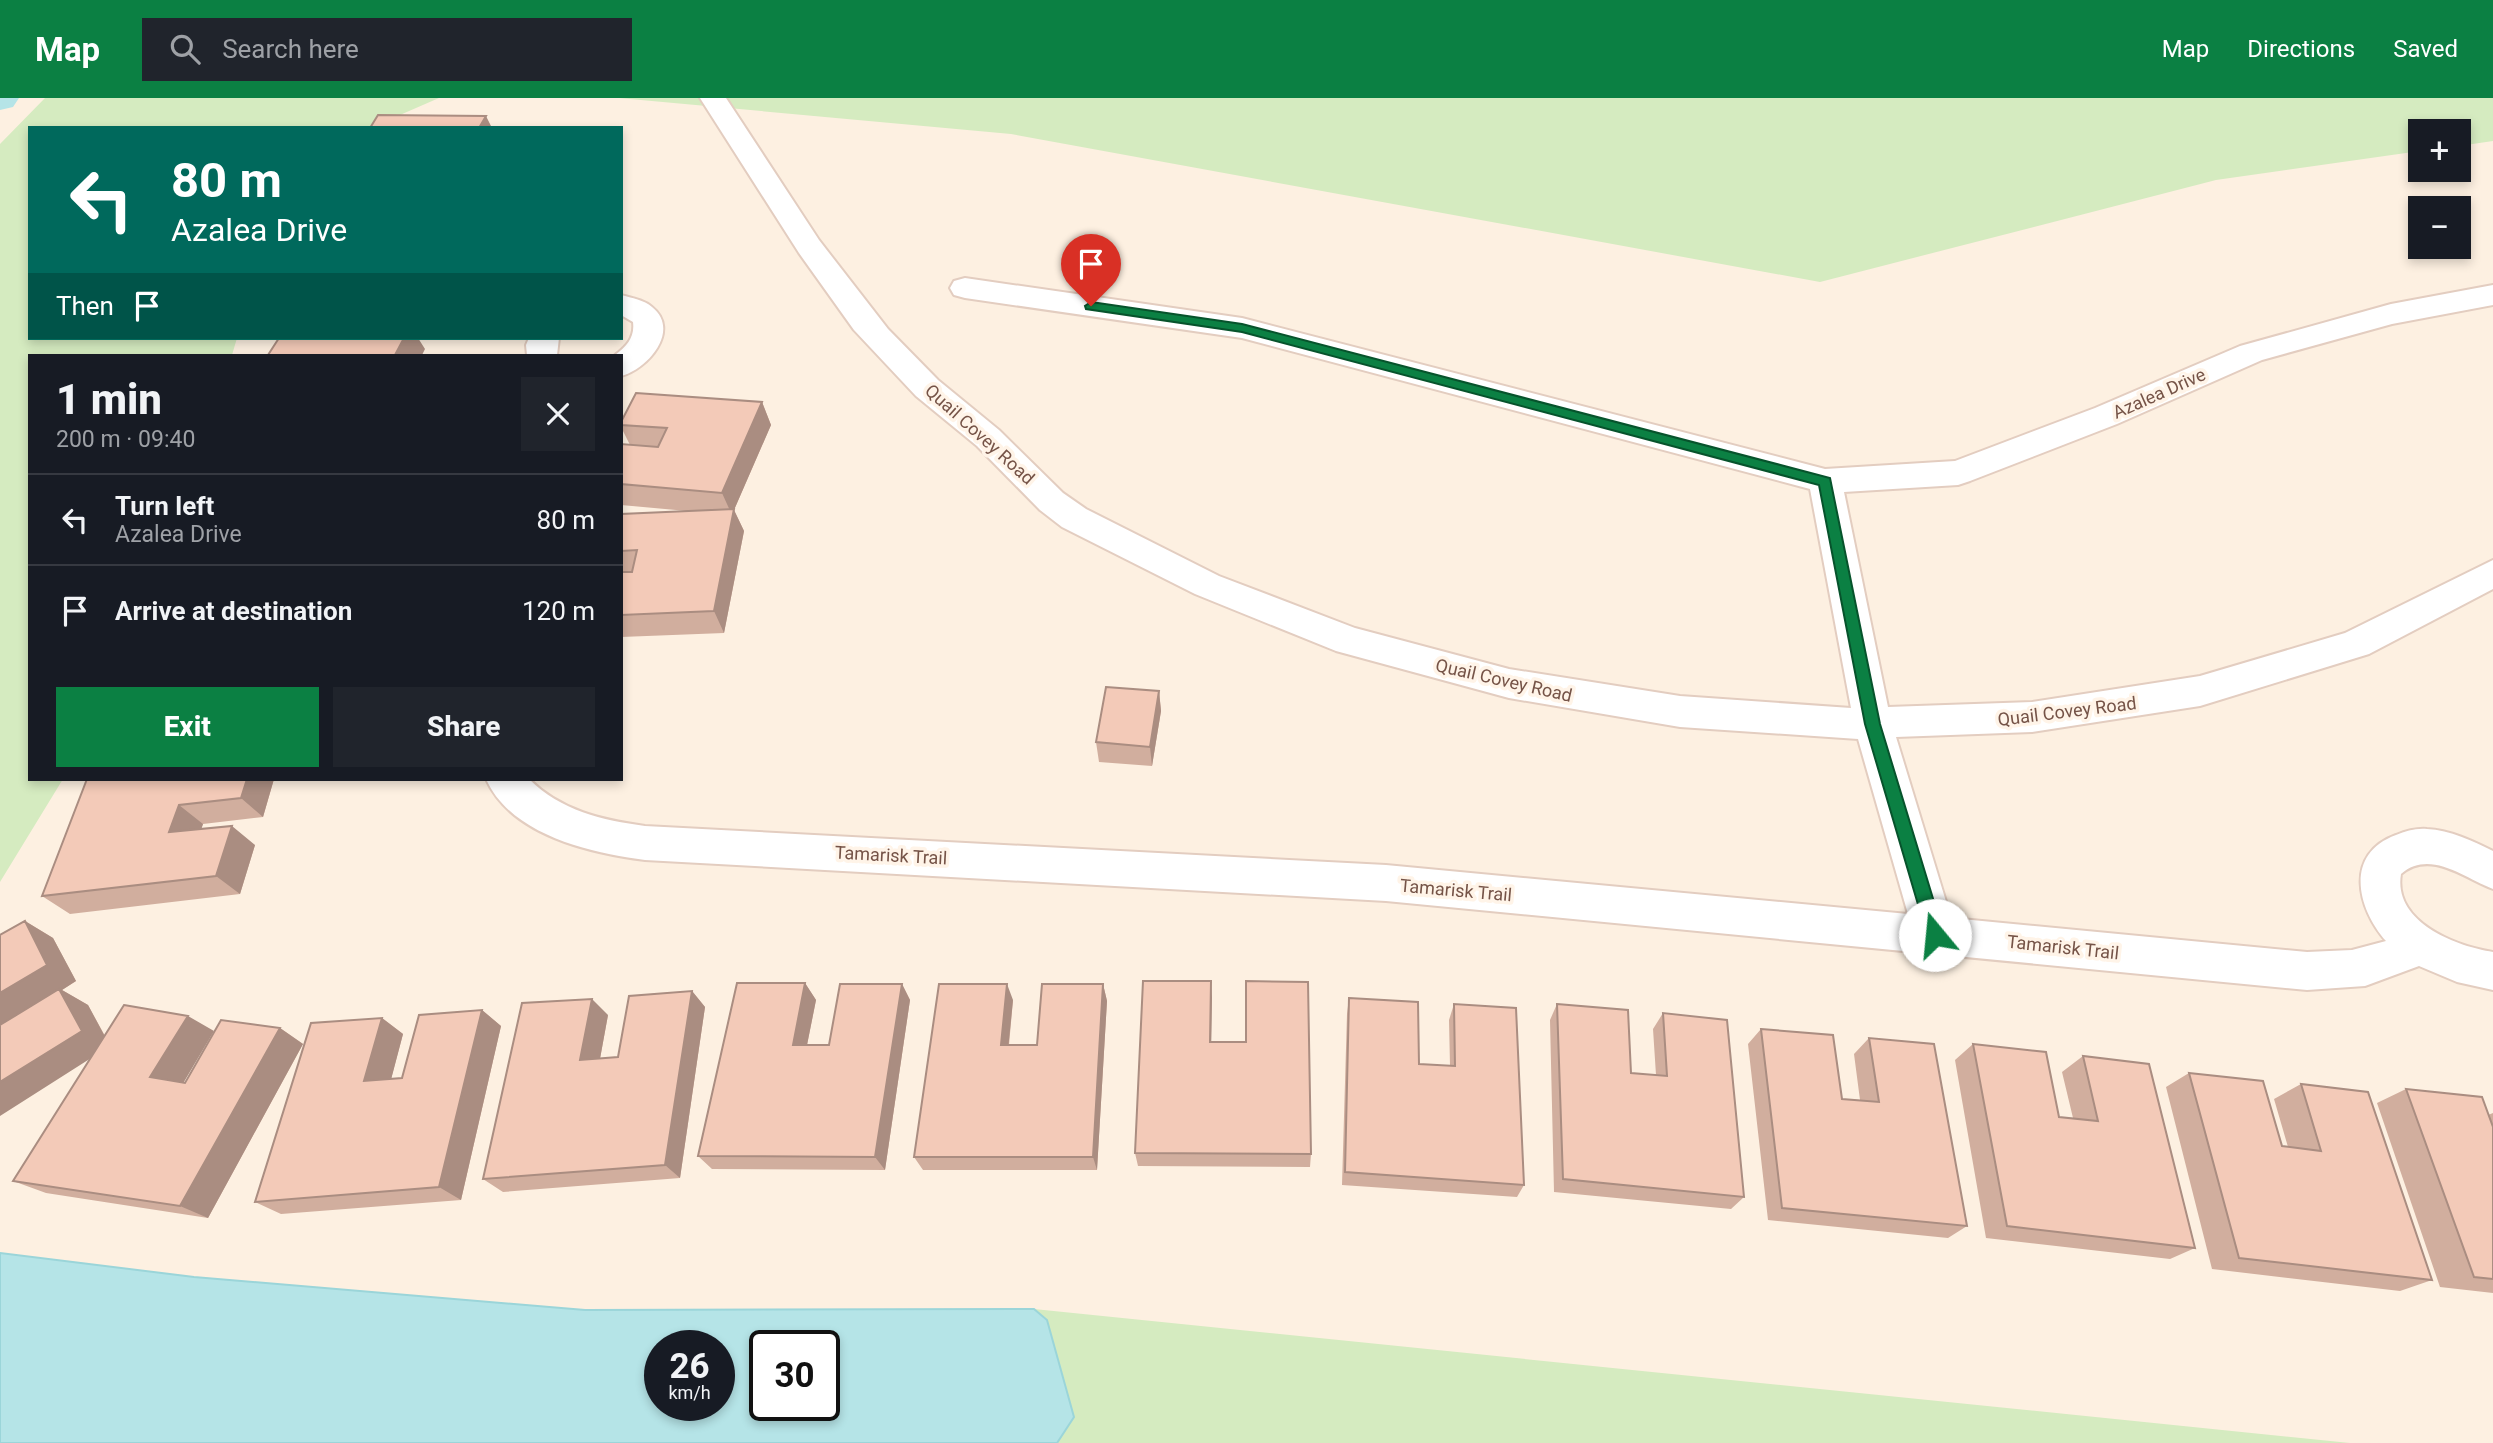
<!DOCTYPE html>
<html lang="en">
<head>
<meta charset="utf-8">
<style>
	body { margin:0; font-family:Roboto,sans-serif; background:#20242c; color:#f1f3f6; height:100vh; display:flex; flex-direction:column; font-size:26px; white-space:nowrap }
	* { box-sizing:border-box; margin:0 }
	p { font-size:23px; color:#9ea1a6 }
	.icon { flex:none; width:38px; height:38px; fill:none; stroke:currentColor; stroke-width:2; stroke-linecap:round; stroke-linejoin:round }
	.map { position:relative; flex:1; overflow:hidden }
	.panel { position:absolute; left:28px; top:256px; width:595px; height:427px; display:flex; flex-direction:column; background:#171b24; border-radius:0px; box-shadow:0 4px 10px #0003 }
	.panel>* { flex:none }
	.guide { position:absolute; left:28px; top:28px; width:595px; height:214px; border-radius:0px; box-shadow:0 4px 10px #0003; background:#00695c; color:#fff; overflow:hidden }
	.tools { position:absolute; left:2408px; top:21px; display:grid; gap:14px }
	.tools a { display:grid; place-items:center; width:63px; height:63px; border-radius:0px; background:#171b24; box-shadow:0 4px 10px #0003; font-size:35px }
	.speed { position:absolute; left:644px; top:1232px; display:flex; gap:14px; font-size:35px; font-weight:700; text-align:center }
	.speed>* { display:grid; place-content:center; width:91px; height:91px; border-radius:50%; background:#171b24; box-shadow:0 4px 10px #0003; line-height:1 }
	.speed small { font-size:18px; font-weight:400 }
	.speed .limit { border:4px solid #111; border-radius:10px; background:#fff; color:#111 }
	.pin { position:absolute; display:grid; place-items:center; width:60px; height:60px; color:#fff; margin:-72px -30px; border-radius:50% 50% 50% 0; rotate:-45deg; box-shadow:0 0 7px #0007 }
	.pin .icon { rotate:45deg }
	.me { position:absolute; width:77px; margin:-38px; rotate:343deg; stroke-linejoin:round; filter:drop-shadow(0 0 5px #0008) }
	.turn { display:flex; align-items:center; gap:24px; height:147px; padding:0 28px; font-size:32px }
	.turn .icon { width:91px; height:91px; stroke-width:2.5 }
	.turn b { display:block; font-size:49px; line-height:60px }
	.then { display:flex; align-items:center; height:66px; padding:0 28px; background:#0003; gap:14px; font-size:26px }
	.round { display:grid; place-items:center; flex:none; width:74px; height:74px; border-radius:0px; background:#20242c }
	.summary { display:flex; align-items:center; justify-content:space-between; height:119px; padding:0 28px }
	h1 { font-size:42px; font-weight:800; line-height:52px }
	.primary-button { display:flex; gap:14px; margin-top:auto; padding:14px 28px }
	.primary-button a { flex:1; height:80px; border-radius:0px; background:#0b8043; color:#fff; font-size:28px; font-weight:800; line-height:80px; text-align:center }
	.primary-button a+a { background:#20242c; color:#f1f3f6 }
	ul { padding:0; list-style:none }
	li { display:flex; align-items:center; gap:21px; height:91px; padding:0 28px; border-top:2px solid #363941 }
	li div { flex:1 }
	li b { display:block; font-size:26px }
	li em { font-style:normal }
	header { display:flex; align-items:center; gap:42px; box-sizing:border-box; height:98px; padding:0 35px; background:#0b8043; color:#fff }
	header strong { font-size:33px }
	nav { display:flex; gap:38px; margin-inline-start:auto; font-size:24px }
	.search { width:490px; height:63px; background:#20242c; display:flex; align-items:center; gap:18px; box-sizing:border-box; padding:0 24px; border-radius:0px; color:#9ea1a6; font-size:26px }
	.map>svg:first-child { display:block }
</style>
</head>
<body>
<header>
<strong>Map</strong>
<div class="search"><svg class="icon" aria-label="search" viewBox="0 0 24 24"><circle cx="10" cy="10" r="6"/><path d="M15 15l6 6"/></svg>Search here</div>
<nav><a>Map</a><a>Directions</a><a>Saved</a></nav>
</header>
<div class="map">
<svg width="2493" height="1345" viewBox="0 0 2493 1345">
	<rect width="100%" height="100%" fill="#fdf0e1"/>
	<!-- green -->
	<path fill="#d5ebc0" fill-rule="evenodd" d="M 45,0 L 439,0 L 370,30 L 30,30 L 30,240 L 237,240 L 232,257 L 30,257 L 30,681 L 63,681 L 0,784 L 0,46 Z
		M 619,0 L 2493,0 L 2493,43 L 2459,48 L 2459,33 L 2420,33 L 2420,53 L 2216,82 L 1820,184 L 1011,36 Z
		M 0,1155 L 194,1179 L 585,1212 L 1034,1211 L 2350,1345 L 0,1345 ZM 660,1248 L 719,1248 L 719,1307 L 660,1307 ZM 765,1248 L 824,1248 L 824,1307 L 765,1307 Z"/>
	<!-- water -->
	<path fill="#b5e4e7" stroke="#9bd5d9" stroke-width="2" fill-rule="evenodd" d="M 0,1155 L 194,1179 L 585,1212 L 1034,1211 L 1047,1222 L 1074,1319 L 1057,1345 L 0,1345 ZM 660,1248 L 719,1248 L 719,1307 L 660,1307 ZM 765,1248 L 824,1248 L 824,1307 L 765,1307 Z"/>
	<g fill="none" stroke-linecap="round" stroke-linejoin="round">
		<!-- canal -->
		<path fill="#b5e4e7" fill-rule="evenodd" d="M 0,0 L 19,0 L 13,9 L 0,12 Z"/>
		<!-- minor casing -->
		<g stroke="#e3cdc0" stroke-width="4">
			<path id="minor" d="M 700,0 L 726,0 L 819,142 L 888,231 L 938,282 L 999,332 L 1063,395 L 1086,411 L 1219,478 L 1355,530 L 1509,571 L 1680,598 L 1851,610 L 1810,391 L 1242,240 L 965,200 L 954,197 L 950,190 L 954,183 L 965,180 L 1242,220 L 1825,371 L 1955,363 L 2095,310 L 2240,248 L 2391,206 L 2493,187 L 2493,207 L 2392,226 L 2262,262 L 2117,326 L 1970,383 L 1958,387 L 1844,394 L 1888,609 L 2032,604 L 2200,578 L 2345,535 L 2493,462 L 2493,491 L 2369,556 L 2200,608 L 2032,634 L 1896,639 L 1951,820 L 2307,854 L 2352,852 L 2386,843 C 2357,810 2344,756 2396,737 C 2406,733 2416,730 2427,731 C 2450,732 2473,743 2493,753 L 2493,791 C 2464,780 2430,751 2401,776 C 2393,824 2455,848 2493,854 L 2493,892 L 2457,884 L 2419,868 L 2365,888 L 2307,892 L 1386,803 L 645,762 C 590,755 511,737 486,681 L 529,681 C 561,713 602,722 645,728 L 1386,767 L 1908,816 L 1858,641 L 1680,629 L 1509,600 L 1336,553 L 1195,496 L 1062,429 L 1040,412 L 977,348 L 916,298 L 854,232 L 799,155 Z
				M 621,197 C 632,200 644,202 652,209 C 681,232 648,271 621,278 L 621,257 L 615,257 C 627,248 635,239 633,224 L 621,217 Z
				M 529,240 L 559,240 L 557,257 L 527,257 L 526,247 Z"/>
		</g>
		<!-- minor -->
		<use href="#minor" fill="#fff" fill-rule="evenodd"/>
	</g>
	<!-- wall -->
	<path fill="#d1ae9e" d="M 762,304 L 771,327 L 734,412 L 744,433 L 724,535 L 621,539 L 621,416 L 687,413 L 621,407 L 621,346 L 630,347 L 621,329 L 621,324 Z
		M 1159,593 L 1161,613 L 1152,668 L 1099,664 L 1096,644 Z
		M 87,681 L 274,681 L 263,719 L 203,726 L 201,731 L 255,747 L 240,796 L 70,816 L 42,798 Z
		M 25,823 L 53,840 L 76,883 L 62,892 L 88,907 L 105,938 L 183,985 L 280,930 L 303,946 L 208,1120 L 46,1095 L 13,1083 L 90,961 Z
		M 1211,883 L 1211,944 L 1311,1056 L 1310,1069 L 1138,1068 L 1135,1055 Z
		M 805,885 L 816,902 L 807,947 L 829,947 L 902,886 L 910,902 L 885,1072 L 712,1071 L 698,1058 Z
		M 1103,886 L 1107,903 L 1097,1072 L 923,1072 L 914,1059 L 1013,902 L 1009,947 L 1037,947 Z
		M 692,893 L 705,909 L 680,1080 L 503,1094 L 483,1081 L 608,917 L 600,961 L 618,959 Z
		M 1349,900 L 1419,966 L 1450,968 L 1449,922 L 1454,906 L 1524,1087 L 1517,1099 L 1342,1087 L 1347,916 Z
		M 1557,906 L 1631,975 L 1656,977 L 1653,931 L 1663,915 L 1744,1099 L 1731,1111 L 1554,1094 L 1550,922 Z
		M 482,912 L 501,928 L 461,1102 L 281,1116 L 255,1104 L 382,920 L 403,936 L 391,981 L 402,980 Z
		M 1761,931 L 1842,1001 L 1860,1002 L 1854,956 L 1869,940 L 1967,1128 L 1948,1140 L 1768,1122 L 1748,946 Z
		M 1973,946 L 2059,1019 L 2073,1020 L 2062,974 L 2083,958 L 2195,1150 L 2170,1161 L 1986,1140 L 1955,962 Z
		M 2189,975 L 2282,1048 L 2288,1049 L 2274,1001 L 2301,986 L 2432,1182 L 2400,1193 L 2212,1171 L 2166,989 Z
		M 2406,991 L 2488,1017 L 2493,1015 L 2493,1195 L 2440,1189 L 2377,1005 Z"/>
	<!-- shaded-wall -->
	<path fill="#aa8d81" d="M 486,18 L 492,30 L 479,30 Z
		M 404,240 L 418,240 L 425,251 L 422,257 L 395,257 Z
		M 762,304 L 771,327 L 734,412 L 744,433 L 724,535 L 714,513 L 732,417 L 722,395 Z
		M 1159,593 L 1161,613 L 1152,668 L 1150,649 Z
		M 247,681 L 274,681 L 263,719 L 241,700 Z
		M 179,707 L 203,726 L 194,753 L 169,734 Z
		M 232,728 L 255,747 L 240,796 L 216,778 Z
		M 25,823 L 53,840 L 76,883 L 62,892 L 88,907 L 110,948 L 0,1018 L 0,895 Z
		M 1211,883 L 1212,899 L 1211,959 L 1210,944 Z
		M 805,885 L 816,902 L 804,962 L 793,947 Z
		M 902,886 L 910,902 L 885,1072 L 875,1059 Z
		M 1007,886 L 1013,902 L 1007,962 L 1001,947 Z
		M 1103,886 L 1107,903 L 1097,1072 L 1093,1059 Z
		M 692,893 L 705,909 L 680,1080 L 665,1067 Z
		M 592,901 L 608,917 L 597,977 L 580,962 Z
		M 482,912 L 501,928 L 461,1102 L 439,1089 Z
		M 188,918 L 214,933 L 178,994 L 150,979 Z
		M 382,920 L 403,936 L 387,997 L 364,983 Z
		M 280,930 L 303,946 L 208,1120 L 180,1108 Z"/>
	<!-- building -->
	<path fill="#f3cab8" stroke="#aa8d81" stroke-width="2" d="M 378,17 L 486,18 L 479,30 L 370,30 Z
		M 279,240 L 404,240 L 395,257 L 268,257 Z
		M 636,295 L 762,304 L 722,395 L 621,386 L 621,346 L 658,349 L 667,330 L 621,327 L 621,324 Z
		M 734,411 L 714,513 L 621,517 L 621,474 L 632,474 L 637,452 L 621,453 L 621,416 Z
		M 1106,589 L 1159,593 L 1150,649 L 1096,644 Z
		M 87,681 L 247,681 L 241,700 L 179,707 L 169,734 L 232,728 L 216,778 L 42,798 Z
		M 25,823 L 47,867 L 0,895 L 0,837 Z
		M 1143,883 L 1211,883 L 1210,944 L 1246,944 L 1246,883 L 1308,884 L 1311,1056 L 1135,1055 Z
		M 737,885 L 805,885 L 793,947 L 829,947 L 840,886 L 902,886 L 875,1059 L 698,1058 Z
		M 939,886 L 1007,886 L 1001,947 L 1037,947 L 1042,886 L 1103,886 L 1093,1059 L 914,1059 Z
		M 59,891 L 82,933 L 0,984 L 0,927 Z
		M 692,893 L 665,1067 L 483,1081 L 522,905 L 592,901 L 580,962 L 618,959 L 629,898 Z
		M 1349,900 L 1418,904 L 1419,966 L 1455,968 L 1454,906 L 1516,910 L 1524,1087 L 1345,1074 Z
		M 1557,906 L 1628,912 L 1631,975 L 1667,978 L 1663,915 L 1727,922 L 1744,1099 L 1563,1081 Z
		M 124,907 L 188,918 L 150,979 L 185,985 L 221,922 L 280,930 L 180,1108 L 13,1083 Z
		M 482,912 L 439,1089 L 255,1104 L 311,925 L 382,920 L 364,983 L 402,980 L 419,917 Z
		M 1761,931 L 1833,937 L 1842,1001 L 1879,1004 L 1869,940 L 1934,946 L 1967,1128 L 1782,1110 Z
		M 1973,946 L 2046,954 L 2059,1019 L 2098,1023 L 2083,958 L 2149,966 L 2195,1150 L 2007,1128 Z
		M 2189,975 L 2263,983 L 2282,1048 L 2321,1053 L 2301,986 L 2368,994 L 2432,1182 L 2239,1160 Z
		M 2406,991 L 2482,999 L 2493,1029 L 2493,1181 L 2474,1179 Z"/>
	<!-- route -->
	<path fill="#0b8043" stroke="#07532c" stroke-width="2" d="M 1091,204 L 1242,226 L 1830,380 L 1880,626 L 1944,837 L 1941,843 L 1935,845 L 1929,843 L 1927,837 L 1865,626 L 1819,387 L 1242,234 L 1086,211 L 1085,208 Z"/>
	<g text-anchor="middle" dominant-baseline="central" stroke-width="7" stroke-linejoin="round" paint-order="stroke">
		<!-- street labels -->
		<g font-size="18" fill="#755347" stroke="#fff4e8">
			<text transform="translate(2159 295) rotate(-24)">Azalea Drive</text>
			<text transform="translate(980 336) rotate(42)">Quail Covey Road</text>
			<text transform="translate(1504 582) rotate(13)">Quail Covey Road</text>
			<text transform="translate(2067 613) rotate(-7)">Quail Covey Road</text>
			<text transform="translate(891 757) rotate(3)">Tamarisk Trail</text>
			<text transform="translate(1456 792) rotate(5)">Tamarisk Trail</text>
			<text transform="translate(2063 849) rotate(6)">Tamarisk Trail</text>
		</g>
	</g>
</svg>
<div class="tools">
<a>+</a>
<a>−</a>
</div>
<div class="speed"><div>26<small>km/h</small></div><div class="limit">30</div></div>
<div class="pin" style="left:1091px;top:208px;background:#d93025"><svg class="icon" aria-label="arrive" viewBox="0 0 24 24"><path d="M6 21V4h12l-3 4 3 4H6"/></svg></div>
<svg class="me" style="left:1935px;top:837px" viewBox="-20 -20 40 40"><circle r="19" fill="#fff"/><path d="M0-13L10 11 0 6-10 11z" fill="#0b8043"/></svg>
<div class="guide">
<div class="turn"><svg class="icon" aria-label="left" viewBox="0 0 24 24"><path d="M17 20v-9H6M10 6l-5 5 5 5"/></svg><div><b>80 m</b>Azalea Drive</div></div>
<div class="then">Then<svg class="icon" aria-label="arrive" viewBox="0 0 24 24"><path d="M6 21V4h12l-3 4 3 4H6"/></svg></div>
</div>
<section class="panel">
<div class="summary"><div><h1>1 min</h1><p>200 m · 09:40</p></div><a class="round"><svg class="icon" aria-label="close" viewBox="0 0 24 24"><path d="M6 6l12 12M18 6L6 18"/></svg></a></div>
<ul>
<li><svg class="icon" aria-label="left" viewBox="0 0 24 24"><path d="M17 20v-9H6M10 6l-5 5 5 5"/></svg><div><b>Turn left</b><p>Azalea Drive</p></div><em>80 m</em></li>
<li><svg class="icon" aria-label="arrive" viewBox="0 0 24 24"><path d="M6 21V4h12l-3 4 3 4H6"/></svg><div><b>Arrive at destination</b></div><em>120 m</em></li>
</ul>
<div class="primary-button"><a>Exit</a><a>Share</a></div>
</section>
</div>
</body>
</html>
